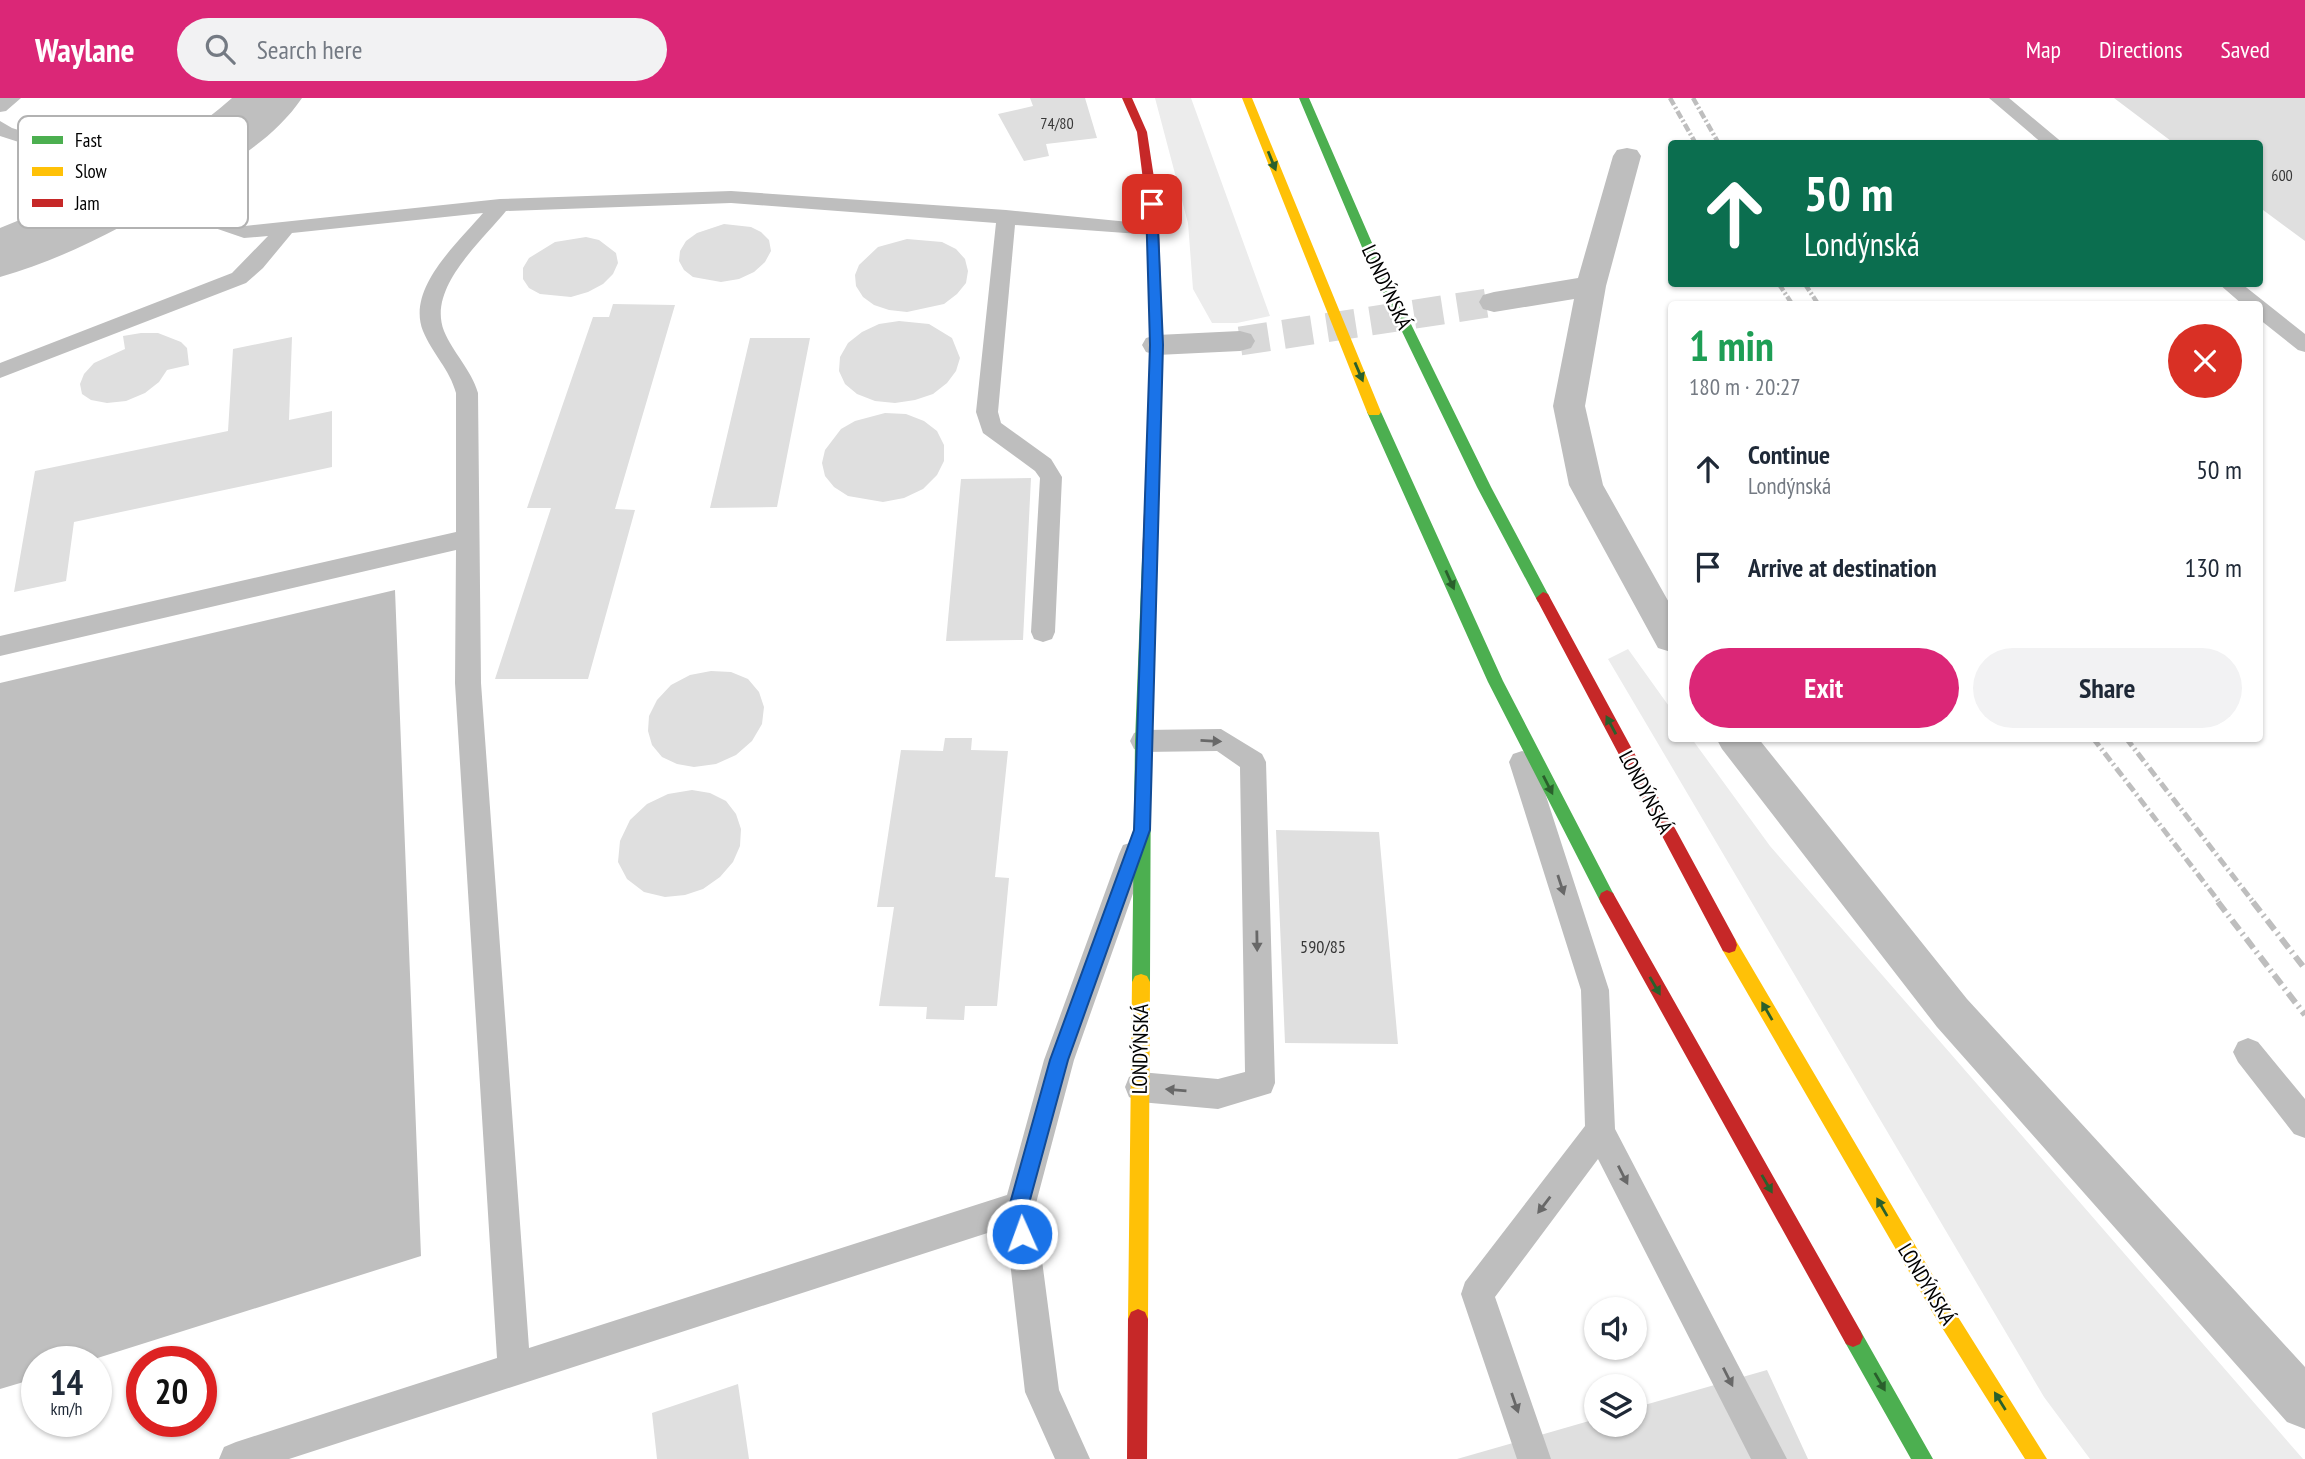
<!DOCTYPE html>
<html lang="en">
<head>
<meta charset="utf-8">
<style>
	body { margin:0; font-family:"PT Sans Narrow",sans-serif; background:#f2f2f3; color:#1f2937; height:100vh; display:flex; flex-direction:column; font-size:26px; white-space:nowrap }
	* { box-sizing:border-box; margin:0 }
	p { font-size:23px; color:#747a83 }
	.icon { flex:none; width:38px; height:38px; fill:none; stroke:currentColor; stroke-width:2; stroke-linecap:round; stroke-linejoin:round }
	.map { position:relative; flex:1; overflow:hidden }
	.sheet { position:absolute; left:1668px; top:203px; width:595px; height:441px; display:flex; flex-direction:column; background:#fff; border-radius:7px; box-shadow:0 2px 5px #0004 }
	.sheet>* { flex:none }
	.hud { position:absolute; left:1668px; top:42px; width:595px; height:147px; border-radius:7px; box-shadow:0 2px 5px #0004; background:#0b6e4f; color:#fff; overflow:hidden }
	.tools { position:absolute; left:1584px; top:1199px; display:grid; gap:14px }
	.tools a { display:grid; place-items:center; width:63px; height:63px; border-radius:50%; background:#fff; box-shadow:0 2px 5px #0004; font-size:35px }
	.speed { position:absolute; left:21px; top:1248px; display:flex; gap:14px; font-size:35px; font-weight:700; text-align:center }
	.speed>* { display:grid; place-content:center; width:91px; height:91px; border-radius:50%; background:#fff; box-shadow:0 2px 5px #0004; line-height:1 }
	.speed small { font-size:18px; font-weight:400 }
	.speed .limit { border:10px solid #d22; background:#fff; color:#111 }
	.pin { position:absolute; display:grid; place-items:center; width:60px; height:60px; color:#fff; margin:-30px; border-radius:14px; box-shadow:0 4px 10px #0006 }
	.me { position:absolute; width:77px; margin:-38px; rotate:358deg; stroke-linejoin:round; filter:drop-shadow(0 0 5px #0008) }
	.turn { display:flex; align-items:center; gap:24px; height:147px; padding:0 21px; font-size:32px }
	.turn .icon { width:91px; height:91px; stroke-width:2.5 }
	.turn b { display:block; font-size:49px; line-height:60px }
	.round { display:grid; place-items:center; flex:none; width:74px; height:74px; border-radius:37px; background:#f2f2f3 }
	.head { display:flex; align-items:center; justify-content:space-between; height:119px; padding:0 21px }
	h1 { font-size:42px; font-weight:800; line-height:52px; color:#1e9e55 }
	.cta { display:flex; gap:14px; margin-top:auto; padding:14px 21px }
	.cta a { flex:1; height:80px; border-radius:42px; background:#db2777; color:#fff; font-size:28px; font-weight:800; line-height:80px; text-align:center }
	.cta a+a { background:#f2f2f3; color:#1f2937 }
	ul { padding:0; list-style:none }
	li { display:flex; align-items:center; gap:21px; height:98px; padding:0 21px }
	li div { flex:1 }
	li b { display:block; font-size:26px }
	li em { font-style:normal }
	header { display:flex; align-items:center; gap:42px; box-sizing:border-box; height:98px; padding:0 35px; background:#db2777; color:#fff }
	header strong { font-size:33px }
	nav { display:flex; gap:38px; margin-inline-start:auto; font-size:24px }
	.search { width:490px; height:63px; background:#f2f2f3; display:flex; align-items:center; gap:18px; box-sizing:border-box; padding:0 24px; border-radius:38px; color:#747a83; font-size:26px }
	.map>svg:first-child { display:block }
</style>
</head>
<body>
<header>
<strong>Waylane</strong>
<div class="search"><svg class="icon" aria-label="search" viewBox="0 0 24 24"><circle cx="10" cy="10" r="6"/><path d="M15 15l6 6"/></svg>Search here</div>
<nav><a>Map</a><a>Directions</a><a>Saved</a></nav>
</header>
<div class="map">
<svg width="2305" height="1361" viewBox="0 0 2305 1361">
	<rect width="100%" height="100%" fill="#fff"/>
	<!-- green -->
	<path fill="#ececec" d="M 1155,0 L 1191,0 L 1270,218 L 1237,225 L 1212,225 L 1193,191 L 1188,125 Z
		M 1628,551 L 1671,611 L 1671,640 L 1692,641 L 1770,748 L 2303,1361 L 2090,1361 L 2044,1299 L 1608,561 Z"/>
	<!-- water -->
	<path fill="#bfbfbf" d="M 395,492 L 421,1158 L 88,1263 L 37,1264 L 37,1280 L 0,1291 L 0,585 Z"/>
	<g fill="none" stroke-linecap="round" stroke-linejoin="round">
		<!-- river -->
		<path fill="#bfbfbf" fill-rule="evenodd" d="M 232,0 L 302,0 C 272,44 225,69 180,95 C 123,129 64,161 0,179 L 0,130 C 82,97 166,58 232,0 Z"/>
	</g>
	<!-- building -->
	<path fill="#dfdfdf" d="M 1030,0 L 1085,0 L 1097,40 L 1046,46 L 1049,58 L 1024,63 L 998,16 L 1033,8 Z
		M 2114,0 L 2305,0 L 2305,143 L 2259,109 L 2259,46 L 2175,46 Z
		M 724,126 L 751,129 L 761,134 L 769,142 L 771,153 L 765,164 L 754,174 L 739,181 L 721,184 L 693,179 L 684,172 L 679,163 L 680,153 L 686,143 L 697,135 Z
		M 586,139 L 599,142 L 616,155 L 618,165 L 613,176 L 603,186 L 588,194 L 571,199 L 540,196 L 529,190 L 523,181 L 523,170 L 529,160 L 555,144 Z
		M 907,141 L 942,144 L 956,151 L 965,161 L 968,173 L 966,185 L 957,196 L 944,206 L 907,214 L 889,212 L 874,207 L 863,199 L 856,188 L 855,177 L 859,167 L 878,149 Z
		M 613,206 L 675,207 L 615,411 L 635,412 L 588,581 L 495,581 L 551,410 L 527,410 L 593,219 L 609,219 Z
		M 899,223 L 929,226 L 952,240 L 960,260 L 956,273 L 947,285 L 933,296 L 915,302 L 895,305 L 875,303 L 857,296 L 845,286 L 839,273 L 840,259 L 848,245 L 862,234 L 879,226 Z
		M 141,235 L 158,235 L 181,244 L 187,250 L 189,267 L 167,272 L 159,284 L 145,295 L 126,303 L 107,305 L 91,302 L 82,296 L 80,286 L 84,276 L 94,265 L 125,251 L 123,238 Z
		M 292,239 L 289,322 L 332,313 L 332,369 L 74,424 L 66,483 L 14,494 L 35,373 L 228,333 L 233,251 Z
		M 750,240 L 810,240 L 777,409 L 710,410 Z
		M 885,315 L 906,316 L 924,323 L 937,333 L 944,347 L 944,363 L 937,377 L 923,391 L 904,400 L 883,404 L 848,398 L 834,389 L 825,378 L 822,365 L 825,352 L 841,331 L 855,323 Z
		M 1031,380 L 1023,542 L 946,543 L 961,381 Z
		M 711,573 L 731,574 L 748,581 L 759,594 L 764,609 L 762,626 L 752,643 L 736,657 L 716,666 L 694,669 L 677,666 L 662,659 L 652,647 L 648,633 L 649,618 L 657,602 L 671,587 L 690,577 Z
		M 945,640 L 972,640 L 971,652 L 1008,653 L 995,779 L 1009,780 L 997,908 L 965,908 L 964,922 L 926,921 L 927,909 L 879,908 L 894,809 L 877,809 L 901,652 L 943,653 Z
		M 692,692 L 710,695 L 726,703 L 736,716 L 741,731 L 740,748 L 733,764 L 720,779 L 703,791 L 685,797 L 665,799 L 644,794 L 627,781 L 618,764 L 620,743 L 630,722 L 647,706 L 668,696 Z
		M 1276,732 L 1379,734 L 1398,946 L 1285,945 Z
		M 1767,1272 L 1808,1361 L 1457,1361 L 1596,1321 L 1596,1326 L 1634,1326 L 1634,1310 Z
		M 738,1286 L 749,1361 L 657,1361 L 652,1315 Z"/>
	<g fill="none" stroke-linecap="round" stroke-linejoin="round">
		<!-- street-tunnel -->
		<path stroke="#d9d9d9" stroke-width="29" stroke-dasharray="29 15" stroke-linecap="butt" d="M 1240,243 L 1494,204"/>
		<!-- lane -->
		<path fill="#bebebe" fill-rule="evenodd" d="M 0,0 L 21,0 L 6,13 L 0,14 Z
			M 1989,0 L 2009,0 L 2064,46 L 2043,46 Z
			M 0,23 L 12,30 L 101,58 L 223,120 L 245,128 L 500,101 L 731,93 L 1006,112 L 1160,127 L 1163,131 L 1160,135 L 1153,137 L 1015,127 L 998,314 L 1001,325 L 1051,361 L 1062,379 L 1055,534 L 1052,541 L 1043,544 L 1034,541 L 1031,534 L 1040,380 L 1035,373 L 983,335 L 976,314 L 996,125 L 731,105 L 506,113 C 481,144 427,190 444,233 C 453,255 471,271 478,295 L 481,585 L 529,1250 L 1007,1097 L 1044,962 L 1119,756 L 1123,747 L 1133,744 L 1143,747 L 1147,756 L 1074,962 L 1035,1109 L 1059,1292 L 1090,1361 L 1055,1361 L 1025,1294 L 1006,1129 L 289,1361 L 219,1361 L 224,1349 L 236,1344 L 497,1260 L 455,585 L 456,452 L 0,558 L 0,538 L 456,434 L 456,295 C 450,272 432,255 423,233 C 406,190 458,145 483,115 L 292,135 L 263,170 L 246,185 L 0,280 L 0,265 L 232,175 L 268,138 L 244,140 L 209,128 L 87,66 L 0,38 Z
			M 2219,186 L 2242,186 L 2305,236 L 2305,254 L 2298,252 L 2259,221 L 2259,206 L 2242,206 Z
			M 1221,631 L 1262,656 L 1266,664 L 1275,985 L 1271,995 L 1218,1011 L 1140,1004 L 1129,999 L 1125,989 L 1129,979 L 1140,974 L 1218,981 L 1245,974 L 1240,669 L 1217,653 L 1143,654 L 1134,651 L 1130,643 L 1134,635 L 1143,632 Z
			M 1522,653 L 1531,656 L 1535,664 L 1609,892 L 1615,1031 L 1787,1361 L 1751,1361 L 1598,1061 L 1495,1199 L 1551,1361 L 1517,1361 L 1461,1196 L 1465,1184 L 1585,1028 L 1581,892 L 1509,664 L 1513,656 Z
			M 2248,940 L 2258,944 L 2305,1001 L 2305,1040 L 2294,1036 L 2238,964 L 2233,954 L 2238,944 Z"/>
		<!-- street -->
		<path fill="#bebebe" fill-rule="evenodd" d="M 1627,50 L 1637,52 L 1641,58 L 1606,188 L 1585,308 L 1603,387 L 1671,508 L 1671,554 L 1658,550 L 1569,387 L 1553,308 L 1574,201 L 1494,214 L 1483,211 L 1479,204 L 1483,197 L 1494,194 L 1578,180 L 1613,58 L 1617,52 Z
			M 1240,233 L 1251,236 L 1255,243 L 1251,250 L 1240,253 L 1157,257 L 1146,254 L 1142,247 L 1146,240 L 1157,237 Z
			M 1716,640 L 1758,640 L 1967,901 L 2305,1269 L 2305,1331 L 2287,1324 L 1937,929 L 1722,651 Z"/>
		<!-- fast -->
		<path fill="#4caf50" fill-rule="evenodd" d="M 1299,0 L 1309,0 L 1379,161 L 1491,389 L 1550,500 L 1548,504 L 1538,504 L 1477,389 L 1367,161 Z
			M 1374,309 L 1381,314 L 1503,583 L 1613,795 L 1615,800 L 1613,805 L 1607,808 L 1601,805 L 1488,584 L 1367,314 Z
			M 1149,458 L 1156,463 L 1151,643 L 1150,884 L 1147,890 L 1141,892 L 1135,890 L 1132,884 L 1135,643 L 1142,463 Z
			M 1853,1229 L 1860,1232 L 1933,1361 L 1911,1361 L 1846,1246 L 1843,1239 L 1846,1232 Z"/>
		<!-- slow -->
		<path fill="#ffc107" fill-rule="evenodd" d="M 1242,0 L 1252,0 L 1381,314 L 1379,317 L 1369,317 L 1367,314 Z
			M 1729,839 L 1735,841 L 1948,1203 L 2047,1361 L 2025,1361 L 1934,1217 L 1723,853 L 1721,847 L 1723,841 Z
			M 1141,876 L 1147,878 L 1150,884 L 1148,1221 L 1145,1228 L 1138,1231 L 1131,1228 L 1128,1221 L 1132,884 L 1135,878 Z"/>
		<!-- jam -->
		<path fill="#c62828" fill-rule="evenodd" d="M 1122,0 L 1132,0 L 1147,34 L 1158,106 L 1163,247 L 1156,463 L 1149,468 L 1142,463 L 1151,247 L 1146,106 L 1137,34 Z
			M 1543,494 L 1548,496 L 1735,841 L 1737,847 L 1735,853 L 1729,855 L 1723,853 L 1536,500 Z
			M 1607,792 L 1613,795 L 1860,1232 L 1863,1239 L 1860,1246 L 1853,1249 L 1846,1246 L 1601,805 L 1599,800 L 1601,795 Z
			M 1138,1211 L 1145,1214 L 1148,1221 L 1147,1361 L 1127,1361 L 1128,1221 L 1131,1214 Z"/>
		<!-- rail-far2 -->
		<path stroke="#bebebe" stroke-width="4.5" stroke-dasharray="8 2.5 2 2.5" stroke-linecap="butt" d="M 1670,0 L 1696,46
			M 1693,0 L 1719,46
			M 1779,186 L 1792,206
			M 1805,186 L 1818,206"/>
		<!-- rail-far1 -->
		<path stroke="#bebebe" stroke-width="5" stroke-dasharray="10 3.5 2 3.5" stroke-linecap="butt" d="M 2093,640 L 2220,805
			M 2126,640 L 2254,805"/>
		<!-- rail -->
		<path stroke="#bebebe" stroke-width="6" stroke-dasharray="12 4.5 2 4.5" stroke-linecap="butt" d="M 2218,804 L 2305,917
			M 2253,804 L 2305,871"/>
	</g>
	<!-- one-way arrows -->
	<defs><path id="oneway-solid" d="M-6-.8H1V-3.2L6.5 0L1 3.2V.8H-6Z" transform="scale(1.75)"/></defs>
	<g fill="#2a602c">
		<use href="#oneway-solid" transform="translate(1272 63) rotate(68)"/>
		<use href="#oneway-solid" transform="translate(1359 274) rotate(67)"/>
		<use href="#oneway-solid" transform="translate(1450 482) rotate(66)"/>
		<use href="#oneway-solid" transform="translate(1611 627) rotate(-118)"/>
		<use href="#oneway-solid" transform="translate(1548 687) rotate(63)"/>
		<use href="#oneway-solid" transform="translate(1655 888) rotate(60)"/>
		<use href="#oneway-solid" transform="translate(1767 913) rotate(-120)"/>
		<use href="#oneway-solid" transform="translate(1767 1086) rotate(60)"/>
		<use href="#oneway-solid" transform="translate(1882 1109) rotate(-120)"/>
		<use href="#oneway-solid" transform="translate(1880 1284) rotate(60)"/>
		<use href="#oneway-solid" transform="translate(2000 1303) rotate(-122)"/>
	</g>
	<g fill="#686868">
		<use href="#oneway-solid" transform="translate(1211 643) rotate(3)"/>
		<use href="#oneway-solid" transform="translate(1561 787) rotate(72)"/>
		<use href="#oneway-solid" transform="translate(1257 843) rotate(89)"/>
		<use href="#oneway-solid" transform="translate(1176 992) rotate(-175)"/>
		<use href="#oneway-solid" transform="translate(1623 1077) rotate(63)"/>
		<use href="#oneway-solid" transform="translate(1544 1107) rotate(127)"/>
		<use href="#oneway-solid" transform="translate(1728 1279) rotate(63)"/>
		<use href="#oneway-solid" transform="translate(1515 1305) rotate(71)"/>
	</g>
	<!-- route -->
	<path fill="#1a73e8" stroke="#114b97" stroke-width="2" d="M 1152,102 L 1157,106 L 1163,247 L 1150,732 L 1068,962 L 1028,1109 L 1032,1136 L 1029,1143 L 1022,1145 L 1015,1143 L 1009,1109 L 1050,962 L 1134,732 L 1150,247 L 1146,106 Z"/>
	<g text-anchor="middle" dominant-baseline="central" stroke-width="5" stroke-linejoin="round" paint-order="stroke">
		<!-- far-number labels -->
		<g font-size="16" fill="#383838">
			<text x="1057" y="25">74/80</text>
			<text x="2282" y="77">600</text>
		</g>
		<!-- number labels -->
		<g font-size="18" fill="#383838">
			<text x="1323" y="848">590/85</text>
		</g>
		<!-- street labels -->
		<g font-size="21" fill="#000" stroke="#fff">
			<text transform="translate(1387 189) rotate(65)">LONDÝNSKÁ</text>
			<text transform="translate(1646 694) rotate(62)">LONDÝNSKÁ</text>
			<text transform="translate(1140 951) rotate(-89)">LONDÝNSKÁ</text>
			<text transform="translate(1927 1186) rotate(59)">LONDÝNSKÁ</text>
		</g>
	</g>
	<!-- legend -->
	<rect x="18" y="18" width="230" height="112" rx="10" fill="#fff" stroke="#b2b2b2" stroke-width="2"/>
	<rect x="32" y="38" width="31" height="8" fill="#4caf50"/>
	<rect x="32" y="69" width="31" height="9" fill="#ffc107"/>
	<rect x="32" y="101" width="31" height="8" fill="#c62828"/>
	<g font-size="19" fill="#000">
		<text x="75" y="49">Fast</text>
		<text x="75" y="80">Slow</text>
		<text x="75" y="112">Jam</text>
	</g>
</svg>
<div class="tools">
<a><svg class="icon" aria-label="sound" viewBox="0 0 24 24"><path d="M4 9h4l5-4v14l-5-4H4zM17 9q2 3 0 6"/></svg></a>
<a><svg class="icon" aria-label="layers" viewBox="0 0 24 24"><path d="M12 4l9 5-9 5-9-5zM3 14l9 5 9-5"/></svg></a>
</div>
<div class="speed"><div>14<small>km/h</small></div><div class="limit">20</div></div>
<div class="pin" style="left:1152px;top:106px;background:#d93025"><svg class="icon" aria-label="arrive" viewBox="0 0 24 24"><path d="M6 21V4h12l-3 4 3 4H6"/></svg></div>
<svg class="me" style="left:1022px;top:1136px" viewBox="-20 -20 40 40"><circle r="17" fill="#1a73e8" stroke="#fff" stroke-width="3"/><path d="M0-11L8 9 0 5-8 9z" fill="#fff"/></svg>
<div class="hud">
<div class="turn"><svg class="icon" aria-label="ahead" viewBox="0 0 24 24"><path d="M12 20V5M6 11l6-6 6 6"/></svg><div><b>50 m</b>Londýnská</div></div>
</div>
<section class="sheet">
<div class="head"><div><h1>1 min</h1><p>180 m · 20:27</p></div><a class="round" style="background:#d93025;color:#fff"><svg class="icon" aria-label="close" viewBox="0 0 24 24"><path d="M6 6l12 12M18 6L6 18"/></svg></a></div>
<ul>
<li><svg class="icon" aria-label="ahead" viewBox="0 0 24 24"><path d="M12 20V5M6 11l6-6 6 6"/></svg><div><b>Continue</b><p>Londýnská</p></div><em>50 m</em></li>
<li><svg class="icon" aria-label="arrive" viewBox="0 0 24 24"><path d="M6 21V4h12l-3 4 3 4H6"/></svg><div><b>Arrive at destination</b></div><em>130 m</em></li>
</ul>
<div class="cta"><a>Exit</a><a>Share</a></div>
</section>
</div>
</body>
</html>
